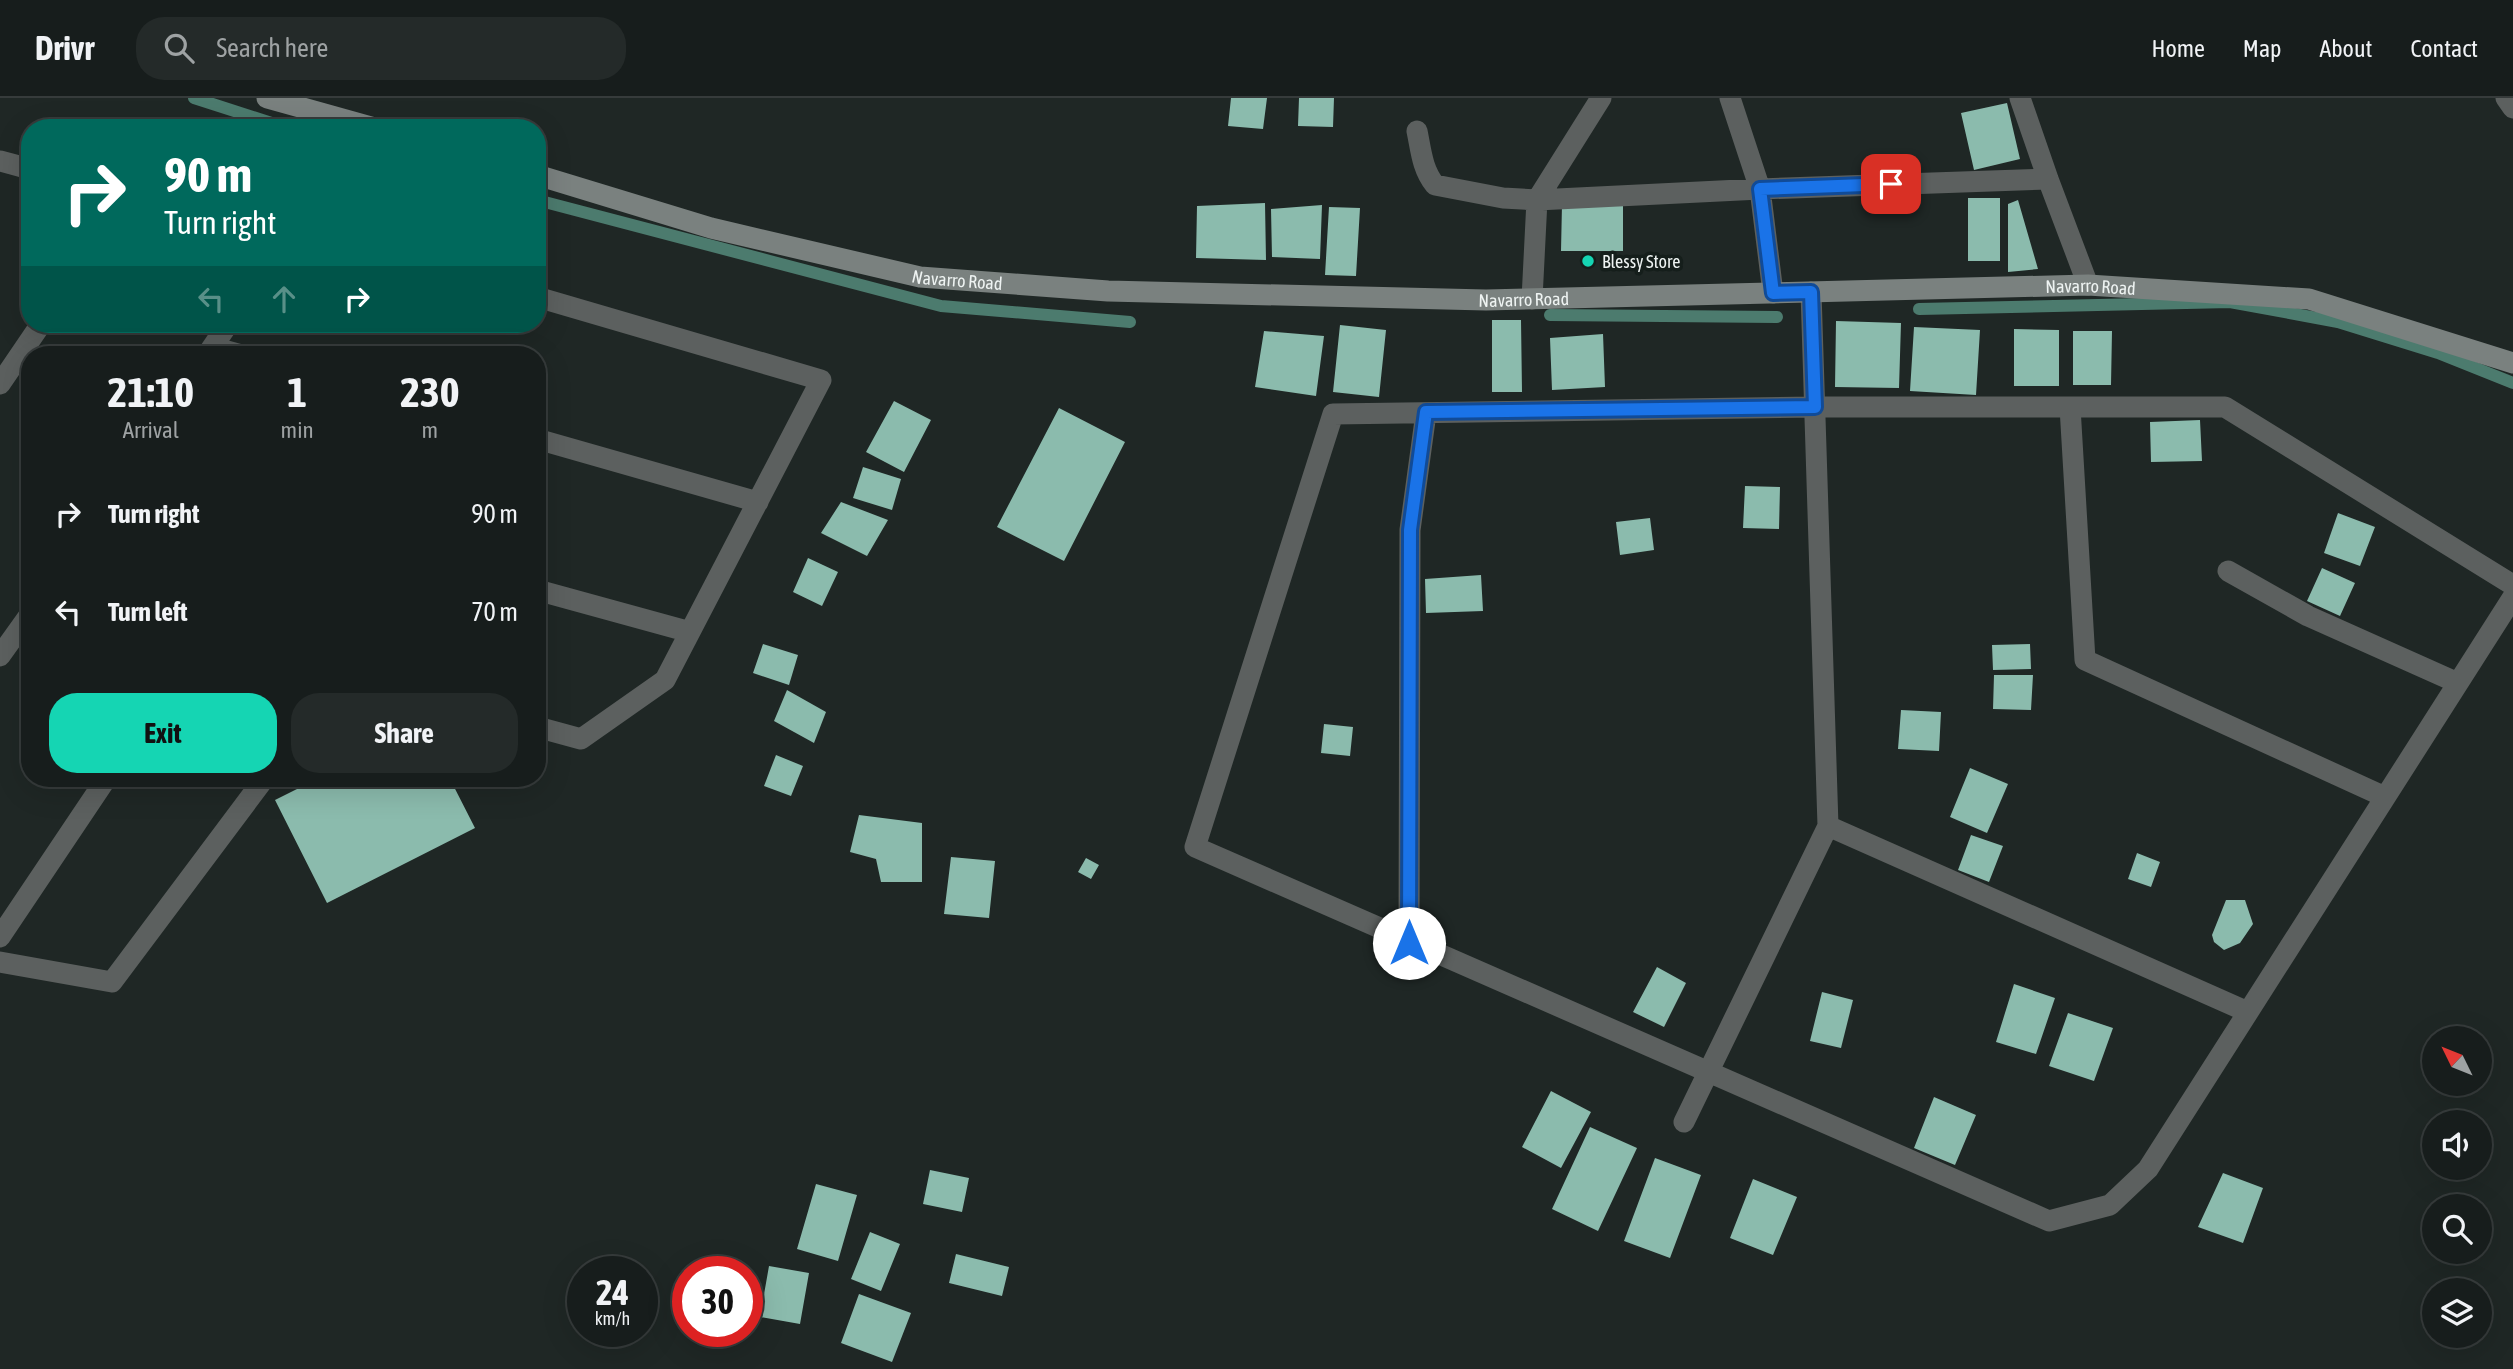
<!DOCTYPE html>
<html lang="en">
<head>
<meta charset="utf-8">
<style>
	body { margin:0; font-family:"Asap Condensed",sans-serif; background:#242a29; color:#f1f3f6; height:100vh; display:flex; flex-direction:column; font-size:26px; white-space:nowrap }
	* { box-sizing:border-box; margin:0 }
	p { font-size:23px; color:#9ea2a3 }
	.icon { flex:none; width:38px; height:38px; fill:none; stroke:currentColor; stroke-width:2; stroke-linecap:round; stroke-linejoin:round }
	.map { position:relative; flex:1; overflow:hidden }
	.panel { position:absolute; left:21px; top:248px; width:525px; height:441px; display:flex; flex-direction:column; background:#171d1c; border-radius:28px; box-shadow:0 7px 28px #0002,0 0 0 2px #363b3b }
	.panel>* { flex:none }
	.guide { position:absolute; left:21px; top:21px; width:525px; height:214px; border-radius:28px; box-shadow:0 7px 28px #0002,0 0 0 2px #363b3b; background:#00695c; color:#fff; overflow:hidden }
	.needle { width:46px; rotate:313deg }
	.buttons { position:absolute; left:2422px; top:928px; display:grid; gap:14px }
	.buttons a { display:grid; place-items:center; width:70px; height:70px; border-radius:50%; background:#171d1c; box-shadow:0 7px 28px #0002,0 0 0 2px #363b3b; font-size:35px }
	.speed { position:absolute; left:567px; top:1158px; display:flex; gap:14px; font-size:35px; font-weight:700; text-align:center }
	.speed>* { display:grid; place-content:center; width:91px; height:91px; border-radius:50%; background:#171d1c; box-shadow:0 7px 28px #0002,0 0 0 2px #363b3b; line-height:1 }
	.speed small { font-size:18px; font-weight:400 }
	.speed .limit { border:10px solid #d22; background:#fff; color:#111 }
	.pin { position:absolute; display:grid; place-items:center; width:60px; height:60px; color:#fff; margin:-30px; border-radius:14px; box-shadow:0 4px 10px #0006 }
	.me { position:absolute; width:77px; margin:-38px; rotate:0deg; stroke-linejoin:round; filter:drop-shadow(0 0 5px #0008) }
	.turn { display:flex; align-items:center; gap:24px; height:147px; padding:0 28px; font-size:32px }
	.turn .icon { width:91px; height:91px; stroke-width:2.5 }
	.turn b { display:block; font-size:49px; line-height:60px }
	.lanes { display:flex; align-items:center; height:66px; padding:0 28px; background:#0003; justify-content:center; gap:35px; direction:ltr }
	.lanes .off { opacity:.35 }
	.eta { display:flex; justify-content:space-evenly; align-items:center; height:119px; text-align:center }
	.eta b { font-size:42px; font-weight:700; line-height:49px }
	.cta { display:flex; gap:14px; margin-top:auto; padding:14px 28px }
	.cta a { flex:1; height:80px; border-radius:28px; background:#15d5b3; color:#111; font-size:28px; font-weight:700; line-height:80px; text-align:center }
	.cta a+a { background:#242a29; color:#f1f3f6 }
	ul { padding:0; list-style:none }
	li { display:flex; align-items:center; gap:21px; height:98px; padding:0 28px }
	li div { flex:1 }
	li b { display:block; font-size:26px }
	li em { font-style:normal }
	header { display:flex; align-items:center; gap:42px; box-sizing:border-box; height:98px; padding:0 35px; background:#171d1c; border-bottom:2px solid #363b3b }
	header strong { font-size:33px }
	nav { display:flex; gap:38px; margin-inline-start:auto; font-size:24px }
	.search { width:490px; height:63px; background:#242a29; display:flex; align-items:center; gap:18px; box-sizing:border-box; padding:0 24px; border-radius:28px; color:#9ea2a3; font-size:26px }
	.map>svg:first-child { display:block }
</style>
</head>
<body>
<header>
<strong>Drivr</strong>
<div class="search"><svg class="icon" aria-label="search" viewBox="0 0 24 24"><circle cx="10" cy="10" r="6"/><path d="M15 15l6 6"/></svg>Search here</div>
<nav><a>Home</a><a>Map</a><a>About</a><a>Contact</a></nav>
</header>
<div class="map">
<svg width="2513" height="1271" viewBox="0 0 2513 1271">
	<rect width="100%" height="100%" fill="#1f2725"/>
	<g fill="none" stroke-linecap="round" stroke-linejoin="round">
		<!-- stream -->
		<path stroke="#4c7b6e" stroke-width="12" d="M 194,0 L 287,30
			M 537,102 L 941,208 L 1130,224
			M 1919,211 L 2230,204 L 2338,224 L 2438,255 L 2513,285
			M 1550,217 L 1777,219"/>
	</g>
	<!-- building -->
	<path fill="#8bbbad" d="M 1231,0 L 1267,0 L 1263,31 L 1228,28 Z
		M 1299,0 L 1334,0 L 1333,29 L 1298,28 Z
		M 2007,5 L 2020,61 L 1974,72 L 1961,15 Z
		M 1968,100 L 2000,100 L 2000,163 L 1968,163 Z
		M 2018,102 L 2038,171 L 2008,174 L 2008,106 Z
		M 1265,105 L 1266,162 L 1196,160 L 1197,108 Z
		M 1623,105 L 1623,153 L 1561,153 L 1562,106 Z
		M 1322,107 L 1320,161 L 1272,159 L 1271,111 Z
		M 1329,109 L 1360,110 L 1356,178 L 1325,177 Z
		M 1492,222 L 1521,222 L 1522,294 L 1492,294 Z
		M 1836,223 L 1901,225 L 1899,290 L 1835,289 Z
		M 1340,227 L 1386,232 L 1379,299 L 1333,294 Z
		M 1914,229 L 1980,232 L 1976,297 L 1910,293 Z
		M 2014,231 L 2059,232 L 2059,288 L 2014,288 Z
		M 1264,233 L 1324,238 L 1316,298 L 1255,289 Z
		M 2073,233 L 2112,233 L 2111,287 L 2073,287 Z
		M 1603,236 L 1605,289 L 1552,292 L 1550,240 Z
		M 894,303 L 931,322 L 904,374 L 866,354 Z
		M 1059,310 L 1125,344 L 1064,463 L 997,429 Z
		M 2200,322 L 2202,363 L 2151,364 L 2150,324 Z
		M 863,369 L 901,381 L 892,412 L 853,400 Z
		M 1745,388 L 1780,389 L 1779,431 L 1743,430 Z
		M 841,404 L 888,422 L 867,458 L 821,435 Z
		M 2338,415 L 2375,429 L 2360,468 L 2324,455 Z
		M 1650,420 L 1654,452 L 1620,457 L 1616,424 Z
		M 808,460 L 838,474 L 822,508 L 793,494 Z
		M 2322,470 L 2355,485 L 2340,518 L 2307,503 Z
		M 1481,477 L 1483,513 L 1426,515 L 1425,481 Z
		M 763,546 L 798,557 L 789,587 L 753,575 Z
		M 2030,546 L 2031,571 L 1993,572 L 1992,547 Z
		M 1994,577 L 2033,577 L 2031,612 L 1993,611 Z
		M 787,592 L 826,614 L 814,645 L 774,623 Z
		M 1901,612 L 1941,614 L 1939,653 L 1898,651 Z
		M 1324,626 L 1353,629 L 1350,658 L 1321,655 Z
		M 776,657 L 803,668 L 791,698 L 764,688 Z
		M 1970,670 L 2008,686 L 1987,735 L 1950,719 Z
		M 317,681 L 450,681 L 475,730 L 327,805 L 275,702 Z
		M 859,717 L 922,725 L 922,784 L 881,784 L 876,761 L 850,754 Z
		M 1971,737 L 2003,748 L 1989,784 L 1958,772 Z
		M 2137,755 L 2160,764 L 2151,789 L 2128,781 Z
		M 951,759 L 995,763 L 989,820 L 944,816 Z
		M 1086,760 L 1099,767 L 1091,781 L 1078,774 Z
		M 2226,802 L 2245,802 L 2253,826 L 2240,845 L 2224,852 L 2214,844 L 2212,837 Z
		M 1657,869 L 1686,885 L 1664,929 L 1633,914 Z
		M 2014,886 L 2055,900 L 2036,956 L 1996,944 Z
		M 1822,894 L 1853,902 L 1841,950 L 1810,943 Z
		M 2068,915 L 2113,930 L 2094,983 L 2049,968 Z
		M 1551,993 L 1591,1014 L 1561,1070 L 1522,1049 Z
		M 1934,999 L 1976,1017 L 1955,1067 L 1914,1050 Z
		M 1590,1029 L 1637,1050 L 1598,1133 L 1552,1111 Z
		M 1655,1060 L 1701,1077 L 1670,1160 L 1624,1143 Z
		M 930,1072 L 969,1080 L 962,1114 L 923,1106 Z
		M 2223,1075 L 2263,1090 L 2243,1145 L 2198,1129 Z
		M 1753,1081 L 1797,1099 L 1773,1157 L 1730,1140 Z
		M 816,1086 L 857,1097 L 838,1163 L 797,1151 Z
		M 870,1134 L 900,1146 L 881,1193 L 851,1181 Z
		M 956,1156 L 1009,1169 L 1002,1198 L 949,1185 Z
		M 769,1168 L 809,1175 L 800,1226 L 760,1219 Z
		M 859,1196 L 911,1215 L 892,1264 L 841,1245 Z"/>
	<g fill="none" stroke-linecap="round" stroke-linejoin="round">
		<!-- street -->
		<path stroke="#5c605f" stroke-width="21" d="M 1730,0 L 1760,91 L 1773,195
			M 2020,0 L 2048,81 L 2088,187
			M 2506,0 L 2513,10
			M 1417,33 C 1421,52 1422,71 1435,87 L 1503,100 L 1537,102 L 1532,201
			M 0,63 L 30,71
			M 1537,102 L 1760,91 L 2048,81
			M 1537,102 L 1601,0
			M 537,199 L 821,282 L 665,582 L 581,641 L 537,629
			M 213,249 L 242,257
			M 207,257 L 228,226
			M 0,286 L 41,226
			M 2070,309 L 2085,562 L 2385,699
			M 537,341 L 758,404
			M 2228,473 L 2308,518 L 2458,585
			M 2513,487 L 2225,309 L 1815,309 L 1333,316 L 1195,749 L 2049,1123 L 2110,1107 L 2148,1071 L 2513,499
			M 537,492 L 690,534
			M 0,558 L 30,516
			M 1828,728 L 2248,914
			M 0,839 L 106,681
			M 1409,845 L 1410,432 L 1426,315
			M 0,864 L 112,884 L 264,681
			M 1684,1024 L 1828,728 L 1811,194"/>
		<!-- secondary -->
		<g stroke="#7a817f" stroke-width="21">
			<path d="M 267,0 L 375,30"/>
			<path id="s1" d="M 537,77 L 711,130 L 920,179 L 1108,193 L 1486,202 L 2088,187 L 2309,201 L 2513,265"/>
		</g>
	</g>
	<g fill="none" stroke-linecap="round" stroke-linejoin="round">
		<!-- route casing -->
		<g stroke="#114b97" stroke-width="18">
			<path id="route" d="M 1409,845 L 1410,432 L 1426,314 L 1815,309 L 1811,194 L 1773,195 L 1760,91 L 1891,86"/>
		</g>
		<!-- route -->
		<use href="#route" stroke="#1a73e8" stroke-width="12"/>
	</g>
	<!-- markers -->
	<circle fill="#15d5b3" stroke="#151e1b" stroke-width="2.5" cx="1588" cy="163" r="7"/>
	<g text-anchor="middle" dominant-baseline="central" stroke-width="7" stroke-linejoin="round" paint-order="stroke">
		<!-- poi labels -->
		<g font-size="18" fill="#eef3f2" stroke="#151e1b" text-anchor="start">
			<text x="1602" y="163">Blessy Store</text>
		</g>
		<!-- street labels -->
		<g font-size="18" fill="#eef3f2" stroke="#151e1b">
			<text stroke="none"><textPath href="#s1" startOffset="434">Navarro Road</textPath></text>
			<text stroke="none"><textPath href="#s1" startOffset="1568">Navarro Road</textPath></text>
			<text stroke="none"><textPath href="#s1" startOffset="1001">Navarro Road</textPath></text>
		</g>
	</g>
</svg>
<div class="buttons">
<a><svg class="needle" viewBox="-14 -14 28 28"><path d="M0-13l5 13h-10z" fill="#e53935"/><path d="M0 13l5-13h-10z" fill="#9ea2a3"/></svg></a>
<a><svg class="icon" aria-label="sound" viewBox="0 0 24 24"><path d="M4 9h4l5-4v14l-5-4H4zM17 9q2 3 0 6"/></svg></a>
<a><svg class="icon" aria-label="search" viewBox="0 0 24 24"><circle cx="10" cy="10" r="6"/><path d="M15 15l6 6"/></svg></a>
<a><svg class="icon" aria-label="layers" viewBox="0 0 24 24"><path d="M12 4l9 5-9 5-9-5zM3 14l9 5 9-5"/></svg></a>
</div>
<div class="speed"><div>24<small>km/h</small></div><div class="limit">30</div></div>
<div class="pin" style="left:1891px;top:86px;background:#d93025"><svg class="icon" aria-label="arrive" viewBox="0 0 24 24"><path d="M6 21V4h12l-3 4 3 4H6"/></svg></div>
<svg class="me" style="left:1409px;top:845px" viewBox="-20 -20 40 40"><circle r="19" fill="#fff"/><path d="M0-13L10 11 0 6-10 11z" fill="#1a73e8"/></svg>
<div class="guide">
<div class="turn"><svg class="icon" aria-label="right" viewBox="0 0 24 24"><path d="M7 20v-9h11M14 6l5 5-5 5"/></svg><div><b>90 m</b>Turn right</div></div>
<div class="lanes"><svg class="icon off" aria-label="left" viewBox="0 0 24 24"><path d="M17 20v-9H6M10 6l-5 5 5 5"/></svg><svg class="icon off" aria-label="ahead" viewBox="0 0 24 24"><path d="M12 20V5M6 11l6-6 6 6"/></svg><svg class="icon" aria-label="right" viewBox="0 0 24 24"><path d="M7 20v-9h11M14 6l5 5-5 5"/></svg></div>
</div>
<section class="panel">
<div class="eta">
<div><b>21:10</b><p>Arrival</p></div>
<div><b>1</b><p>min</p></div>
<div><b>230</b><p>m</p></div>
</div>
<ul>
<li><svg class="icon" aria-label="right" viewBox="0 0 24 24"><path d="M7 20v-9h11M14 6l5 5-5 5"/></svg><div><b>Turn right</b></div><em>90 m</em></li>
<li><svg class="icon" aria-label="left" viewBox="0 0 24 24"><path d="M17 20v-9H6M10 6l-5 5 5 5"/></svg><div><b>Turn left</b></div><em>70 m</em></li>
</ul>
<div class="cta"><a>Exit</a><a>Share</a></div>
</section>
</div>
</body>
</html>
